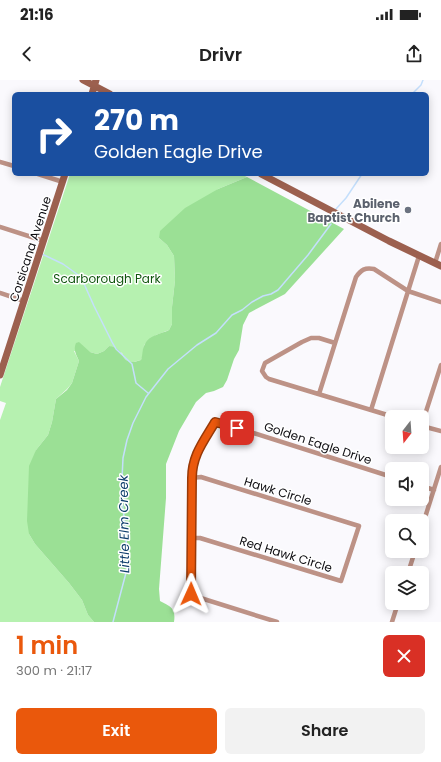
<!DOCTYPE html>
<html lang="en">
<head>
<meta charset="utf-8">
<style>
	body { margin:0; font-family:Poppins,sans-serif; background:#f2f2f2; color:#222; height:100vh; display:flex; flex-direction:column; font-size:15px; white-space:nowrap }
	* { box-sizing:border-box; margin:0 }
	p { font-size:13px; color:#767676 }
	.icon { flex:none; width:22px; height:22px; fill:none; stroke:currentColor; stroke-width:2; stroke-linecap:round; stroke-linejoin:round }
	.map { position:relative; height:542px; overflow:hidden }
	.side { display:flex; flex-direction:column; background:#fff; flex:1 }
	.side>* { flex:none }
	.banner { position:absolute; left:12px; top:12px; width:417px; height:84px; border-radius:6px; box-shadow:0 2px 10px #0003; background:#1a4fa0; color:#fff; overflow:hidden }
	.needle { width:26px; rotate:197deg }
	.fabs { position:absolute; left:385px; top:330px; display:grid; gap:8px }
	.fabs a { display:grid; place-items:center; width:44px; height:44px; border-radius:6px; background:#fff; box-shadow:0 2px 10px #0003; font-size:20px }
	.pin { position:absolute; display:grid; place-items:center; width:34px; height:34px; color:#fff; margin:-17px; border-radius:8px; box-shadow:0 2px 6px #0006 }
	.me { position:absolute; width:44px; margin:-22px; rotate:1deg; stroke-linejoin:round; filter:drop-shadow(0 0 3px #0008) }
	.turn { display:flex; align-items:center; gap:14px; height:84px; padding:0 16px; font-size:18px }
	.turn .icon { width:52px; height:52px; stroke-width:2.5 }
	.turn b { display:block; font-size:28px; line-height:34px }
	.round { display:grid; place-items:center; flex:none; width:42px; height:42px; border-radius:6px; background:#f2f2f2 }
	.summary { display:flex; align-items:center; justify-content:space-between; height:68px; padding:0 16px }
	h1 { font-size:24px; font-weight:600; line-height:30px; color:#ea580c }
	.action { display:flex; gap:8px; margin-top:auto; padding:8px 16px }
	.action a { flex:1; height:46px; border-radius:6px; background:#ea580c; color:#fff; font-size:16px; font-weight:600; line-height:46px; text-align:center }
	.action a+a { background:#f2f2f2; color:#222 }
	.status { display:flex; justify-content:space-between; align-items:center; height:28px; padding:0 20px; background:#fff; direction:ltr }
	.status svg { height:11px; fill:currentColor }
	header { display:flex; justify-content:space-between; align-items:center; height:52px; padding:0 16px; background:#fff; font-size:18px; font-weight:600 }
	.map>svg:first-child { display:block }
</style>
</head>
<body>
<div class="status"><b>21:16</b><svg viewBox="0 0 49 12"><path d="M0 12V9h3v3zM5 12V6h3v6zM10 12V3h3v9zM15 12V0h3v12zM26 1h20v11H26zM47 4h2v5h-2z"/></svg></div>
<header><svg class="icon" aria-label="back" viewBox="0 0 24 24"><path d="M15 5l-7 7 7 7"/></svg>Drivr<svg class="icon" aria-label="share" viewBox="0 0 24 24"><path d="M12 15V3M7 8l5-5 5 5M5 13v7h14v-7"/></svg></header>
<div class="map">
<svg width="441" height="542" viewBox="0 0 441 542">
	<rect width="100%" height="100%" fill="#faf9fd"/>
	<!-- green -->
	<path fill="#b6f1b0" d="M 70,94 L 241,94 L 247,97 L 218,109 L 159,158 L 167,165 L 174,176 L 175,200 L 172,227 L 172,244 L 169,250 L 156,255 L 144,265 L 143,275 L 141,280 L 129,283 L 125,279 L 122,273 L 109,266 L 104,271 L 97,274 L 90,272 L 74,271 L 79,281 L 72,303 L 67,309 L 56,319 L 52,342 L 48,355 L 36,370 L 29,454 L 35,464 L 69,503 L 82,520 L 88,535 L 94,542 L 0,542 L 0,340 L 6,323 L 0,321 L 0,307 Z"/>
	<!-- forest -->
	<path fill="#9be095" d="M 247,97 L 344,149 L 285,214 L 249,233 L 243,245 L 239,270 L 234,279 L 227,300 L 223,307 L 214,311 L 206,313 L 196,322 L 179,351 L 166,384 L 166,418 L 159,509 L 160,521 C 171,527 176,528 174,542 L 94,542 L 88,535 L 82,520 L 69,503 L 35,464 L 29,454 L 27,441 L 29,386 L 36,370 L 48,355 L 52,342 L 56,319 L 67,310 L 72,303 L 79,281 C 76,274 73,270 76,263 L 79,262 L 90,272 L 97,274 L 104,271 L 109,266 C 128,268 118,288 141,280 C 143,275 142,268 145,264 C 149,255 161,254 169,250 L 172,244 L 172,227 L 175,200 L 174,176 L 167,165 L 159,158 L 160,151 L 185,128 L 218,109 Z"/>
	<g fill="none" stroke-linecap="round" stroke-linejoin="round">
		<!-- stream -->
		<path stroke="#c4dffc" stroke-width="1.5" d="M 412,14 L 421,5 L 423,0
			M 336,129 L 346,118 L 362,94
			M 42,174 L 63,184 L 81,197 L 94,226 L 112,262 L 116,269 L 132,284 L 136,303 L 148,313
			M 113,542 L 127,489 L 126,453 L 122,420 L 123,414 L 122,399 L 123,378 L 127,360 L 133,343 L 146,317 L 168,289 L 197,265 L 216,253 L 232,235 L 242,230 L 252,222 L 263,216 L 271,214 L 278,210 L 308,175 L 331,144"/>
		<!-- street -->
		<path stroke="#bd9286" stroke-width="4.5" d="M 0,82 L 14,86
			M 38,94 L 63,102
			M 0,147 L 44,161
			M 435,183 L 441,164
			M 0,213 L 24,221
			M 335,263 L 319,258 L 311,258 L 302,262 L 265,283 L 262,291 L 266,297 L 269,299 L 394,337
			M 319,314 L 356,197 C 361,190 365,187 374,189 L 408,211 L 441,222
			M 371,330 L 419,176
			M 422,344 L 441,285
			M 422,346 L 441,351
			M 192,398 L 201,397 L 359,446 L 341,501 L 200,458 L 192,458
			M 422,406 L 434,410
			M 422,447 L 441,387
			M 408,493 L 415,471
			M 277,542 L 191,515 L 192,386 L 194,377 L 215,342 L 222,343 L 392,397
			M 392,542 L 398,523"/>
		<!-- secondary -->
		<path stroke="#9c604f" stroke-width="7" d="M 83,0 L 110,14
			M 92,14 L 96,0
			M 261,94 L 389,161 L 441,186
			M 0,295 L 65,94"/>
	</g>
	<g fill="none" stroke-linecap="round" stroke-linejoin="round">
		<!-- route casing -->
		<g stroke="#983908" stroke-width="10">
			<path id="route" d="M 191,514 L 192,398 C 192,375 204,361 215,342 L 237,348"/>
		</g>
		<!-- route -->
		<use href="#route" stroke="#ea580c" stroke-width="7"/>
	</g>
	<!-- markers -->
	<circle fill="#6b7280" stroke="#fff" stroke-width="1.5" cx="408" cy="130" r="4"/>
	<g text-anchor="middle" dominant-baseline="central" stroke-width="3" stroke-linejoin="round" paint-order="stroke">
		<!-- worship labels -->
		<g font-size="12" font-weight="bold" fill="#5b616d" stroke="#fff" text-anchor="end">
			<text x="400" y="123">Abilene<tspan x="400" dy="14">Baptist Church</tspan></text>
		</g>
		<!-- street labels -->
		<g font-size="12" fill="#0d0c11" stroke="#fff">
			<text transform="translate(30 169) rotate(-72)">Corsicana Avenue</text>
			<text transform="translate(318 363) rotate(18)">Golden Eagle Drive</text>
			<text transform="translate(278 411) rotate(17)">Hawk Circle</text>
			<text transform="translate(286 474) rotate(17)">Red Hawk Circle</text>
		</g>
		<!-- park labels -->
		<g font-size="12" fill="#10560e" stroke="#fff">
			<text x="107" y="198">Scarborough Park</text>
		</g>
		<!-- water labels -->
		<g font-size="13" font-style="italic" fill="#0f3f6c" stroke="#fff">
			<text transform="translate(124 444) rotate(-91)">Little Elm Creek</text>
		</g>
	</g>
</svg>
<div class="fabs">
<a><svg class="needle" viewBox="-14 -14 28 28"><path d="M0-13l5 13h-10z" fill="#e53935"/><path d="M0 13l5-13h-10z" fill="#767676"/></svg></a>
<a><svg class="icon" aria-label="sound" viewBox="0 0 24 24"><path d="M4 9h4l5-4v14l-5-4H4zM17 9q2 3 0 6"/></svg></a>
<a><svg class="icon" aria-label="search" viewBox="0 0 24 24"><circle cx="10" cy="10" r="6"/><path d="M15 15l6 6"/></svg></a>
<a><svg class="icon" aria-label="layers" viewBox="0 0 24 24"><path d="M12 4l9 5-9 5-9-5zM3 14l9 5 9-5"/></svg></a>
</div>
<div class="pin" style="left:237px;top:348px;background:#d93025"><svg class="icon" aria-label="arrive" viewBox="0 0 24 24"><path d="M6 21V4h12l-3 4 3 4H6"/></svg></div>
<svg class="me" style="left:191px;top:514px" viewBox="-20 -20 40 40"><path d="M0-17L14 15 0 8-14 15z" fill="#ea580c" stroke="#fff" stroke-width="4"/></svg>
<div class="banner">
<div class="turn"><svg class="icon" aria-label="right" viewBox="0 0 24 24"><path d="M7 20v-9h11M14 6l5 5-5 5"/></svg><div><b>270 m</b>Golden Eagle Drive</div></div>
</div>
</div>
<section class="side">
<div class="summary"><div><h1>1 min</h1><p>300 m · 21:17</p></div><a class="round" style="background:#d93025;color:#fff"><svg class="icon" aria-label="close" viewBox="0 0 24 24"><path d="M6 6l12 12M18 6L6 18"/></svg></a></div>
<div class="action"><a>Exit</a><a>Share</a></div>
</section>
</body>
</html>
